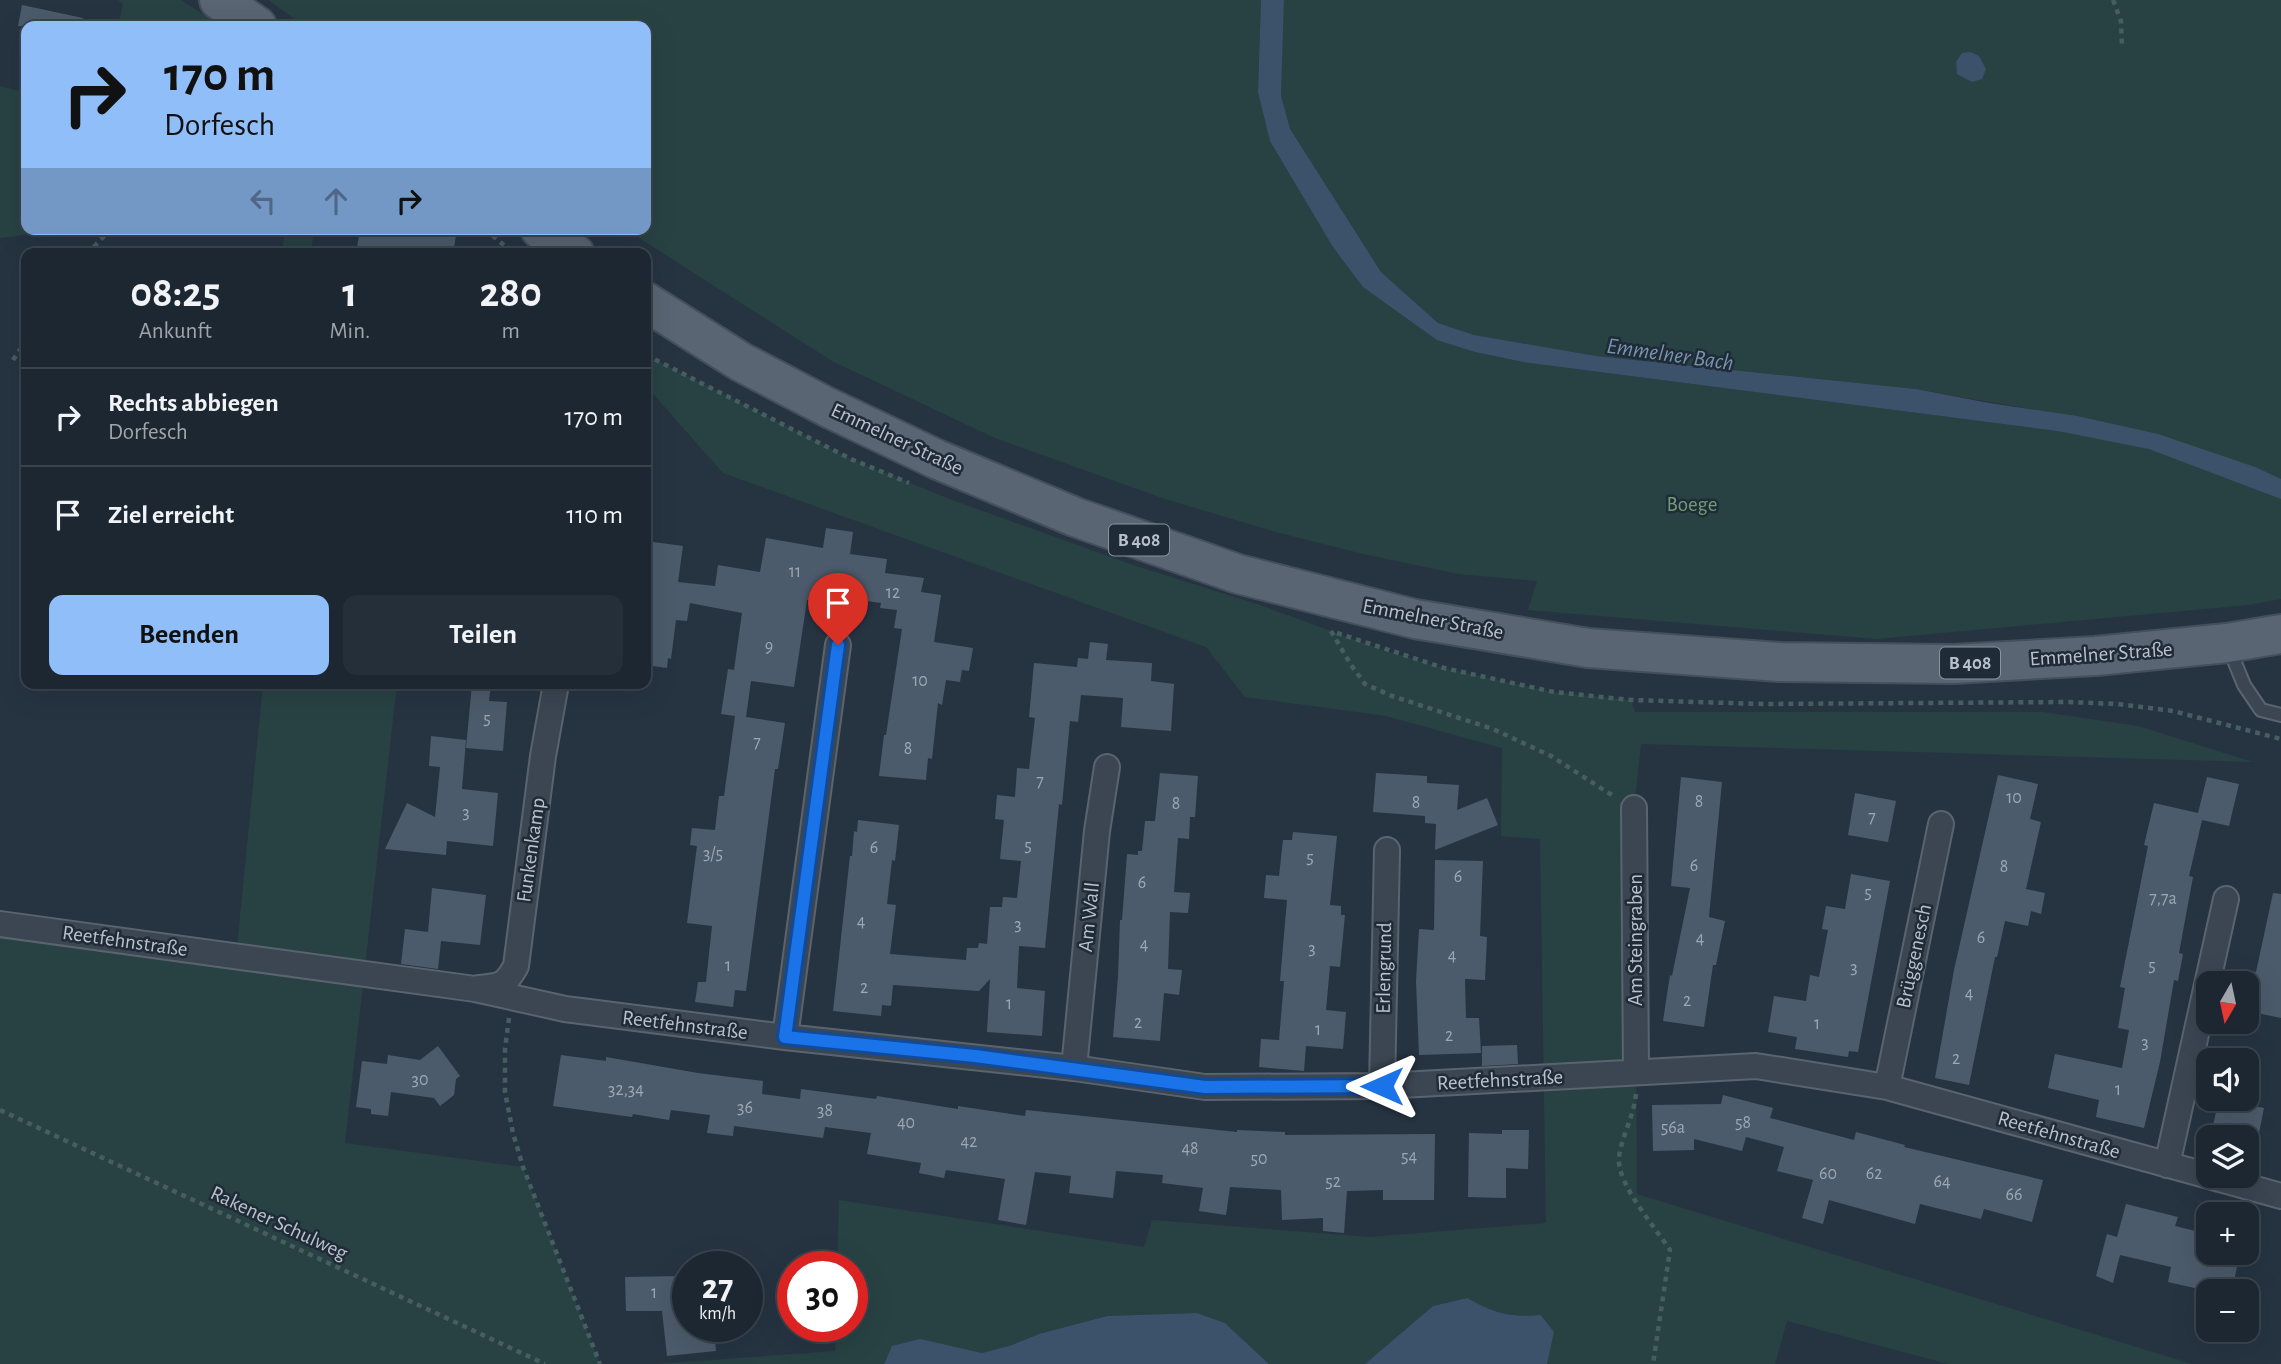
<!DOCTYPE html>
<html lang="de">
<head>
<meta charset="utf-8">
<style>
	body { margin:0; font-family:"Alegreya Sans",sans-serif; background:#252f3a; color:#f1f3f6; height:100vh; display:flex; flex-direction:column; font-size:26px; white-space:nowrap }
	* { box-sizing:border-box; margin:0 }
	p { font-size:23px; color:#a0a5ac }
	.icon { flex:none; width:38px; height:38px; fill:none; stroke:currentColor; stroke-width:2; stroke-linecap:round; stroke-linejoin:round }
	.map { position:relative; flex:1; overflow:hidden }
	.sheet { position:absolute; left:21px; top:248px; width:630px; height:441px; display:flex; flex-direction:column; background:#1c2732; border-radius:14px; box-shadow:0 7px 28px #0002,0 0 0 2px #3a444d }
	.sheet>* { flex:none }
	.hud { position:absolute; left:21px; top:21px; width:630px; height:214px; border-radius:14px; box-shadow:0 7px 28px #0002,0 0 0 2px #3a444d; background:#90bef8; color:#111; overflow:hidden }
	.needle { width:46px; rotate:189deg }
	.fabs { position:absolute; left:2196px; top:971px; display:grid; gap:14px }
	.fabs a { display:grid; place-items:center; width:63px; height:63px; border-radius:14px; background:#1c2732; box-shadow:0 7px 28px #0002,0 0 0 2px #3a444d; font-size:35px }
	.speed { position:absolute; left:672px; top:1251px; display:flex; gap:14px; font-size:35px; font-weight:700; text-align:center }
	.speed>* { display:grid; place-content:center; width:91px; height:91px; border-radius:50%; background:#1c2732; box-shadow:0 7px 28px #0002,0 0 0 2px #3a444d; line-height:1 }
	.speed small { font-size:18px; font-weight:400 }
	.speed .limit { border:10px solid #d22; background:#fff; color:#111 }
	.pin { position:absolute; display:grid; place-items:center; width:60px; height:60px; color:#fff; margin:-72px -30px; border-radius:50% 50% 50% 0; rotate:-45deg; box-shadow:0 0 7px #0007 }
	.pin .icon { rotate:45deg }
	.me { position:absolute; width:77px; margin:-38px; rotate:270deg; stroke-linejoin:round; filter:drop-shadow(0 0 5px #0008) }
	.turn { display:flex; align-items:center; gap:24px; height:147px; padding:0 28px; font-size:32px }
	.turn .icon { width:91px; height:91px; stroke-width:2.5 }
	.turn b { display:block; font-size:49px; line-height:60px }
	.lanes { display:flex; align-items:center; height:66px; padding:0 28px; background:#0003; justify-content:center; gap:35px; direction:ltr }
	.lanes .off { opacity:.35 }
	.eta { display:flex; justify-content:space-evenly; align-items:center; height:119px; text-align:center }
	.eta b { font-size:42px; font-weight:600; line-height:49px }
	.cta { display:flex; gap:14px; margin-top:auto; padding:14px 28px }
	.cta a { flex:1; height:80px; border-radius:14px; background:#90bef8; color:#111; font-size:28px; font-weight:600; line-height:80px; text-align:center }
	.cta a+a { background:#252f3a; color:#f1f3f6 }
	ul { padding:0; list-style:none }
	li { display:flex; align-items:center; gap:21px; height:98px; padding:0 28px; border-top:2px solid #3a444d }
	li div { flex:1 }
	li b { display:block; font-size:26px }
	li em { font-style:normal }
	.map>svg:first-child { display:block }
</style>
</head>
<body>
<div class="map">
<svg width="2281" height="1364" viewBox="0 0 2281 1364">
	<rect width="100%" height="100%" fill="#263442"/>
	<!-- green -->
	<path fill="#284243" d="M 118,0 L 181,0 L 222,26 L 118,26 L 123,4 Z
		M 268,0 L 1261,0 L 1258,92 L 1333,247 L 1475,352 L 1523,362 L 2057,431 L 2093,438 L 2099,421 L 1916,389 L 1596,356 L 1474,335 L 1438,323 L 1381,272 L 1289,129 L 1281,96 L 1284,0 L 2281,0 L 2281,599 L 2248,605 L 1877,639 L 1528,610 L 1537,581 L 1459,574 L 1363,554 L 1276,532 L 1165,499 L 995,438 L 832,361 L 625,229 L 646,229 L 646,26 L 304,26 Z
		M 0,86 L 26,93 L 26,229 L 71,229 L 0,238 Z
		M 285,229 L 314,229 L 311,254 L 282,254 Z
		M 646,355 L 851,459 L 952,500 L 1136,566 L 1260,605 L 1383,650 L 1444,668 L 1554,692 L 1631,700 L 1635,712 L 2043,712 L 2138,726 L 2253,762 L 1641,744 L 1634,808 L 1637,1194 L 2192,1364 L 1948,1364 L 1787,1321 L 1775,1364 L 1547,1364 L 1553,1332 L 1542,1315 C 1510,1318 1494,1313 1466,1298 L 1433,1306 L 1365,1364 L 1269,1364 L 1225,1323 L 1197,1313 L 1107,1316 L 1039,1334 L 1012,1345 L 982,1353 L 958,1348 L 885,1360 L 884,1364 L 655,1364 L 835,1351 L 836,1327 L 852,1326 L 852,1267 L 837,1267 L 839,1200 L 1144,1247 L 1152,1220 L 1370,1237 L 1546,1223 L 1540,839 L 1501,836 L 1502,748 L 1386,716 L 1245,697 L 1206,647 L 723,473 L 646,386 Z
		M 263,684 L 397,684 L 345,1143 L 523,1167 L 600,1364 L 0,1364 L 0,924 L 236,957 Z"/>
	<!-- water -->
	<path fill="#3c526b" d="M 1261,0 L 1284,0 L 1281,96 L 1290,129 L 1381,272 L 1438,323 L 1474,335 L 1596,356 L 1916,389 L 1989,403 L 2077,416 L 2158,434 L 2255,467 L 2281,479 L 2281,499 L 2149,449 L 2057,431 L 1523,362 L 1475,352 L 1437,340 L 1363,287 L 1333,247 L 1270,141 L 1258,92 Z
		M 1970,52 L 1979,56 L 1986,69 L 1982,79 L 1972,82 L 1957,74 L 1956,62 L 1962,53 Z
		M 1467,1298 C 1494,1313 1510,1318 1541,1315 L 1554,1332 L 1547,1364 L 1365,1364 L 1433,1306 Z
		M 1197,1313 L 1225,1323 L 1269,1364 L 884,1364 L 892,1346 L 920,1339 L 982,1353 L 1012,1345 L 1039,1334 L 1107,1316 Z"/>
	<!-- building -->
	<path fill="#4c5b6b" d="M 22,5 L 83,18 L 82,26 L 18,26 Z
		M 360,229 L 457,229 L 453,254 L 356,254 Z
		M 826,528 L 853,532 L 850,554 L 887,559 L 885,573 L 924,578 L 921,592 L 941,595 L 934,642 L 973,648 L 969,671 L 962,670 L 960,682 L 946,680 L 942,705 L 938,703 L 932,759 L 928,758 L 926,780 L 879,776 L 884,735 L 886,735 L 902,629 L 894,628 L 897,610 L 880,608 L 881,603 L 822,595 L 821,602 L 807,600 L 794,687 L 751,681 L 746,717 L 785,723 L 778,769 L 775,769 L 746,991 L 735,990 L 733,1007 L 695,1002 L 698,982 L 706,982 L 712,926 L 687,923 L 697,846 L 690,845 L 692,828 L 715,830 L 719,796 L 724,796 L 735,716 L 721,714 L 728,669 L 734,670 L 742,613 L 690,603 L 687,621 L 676,620 L 671,659 L 668,658 L 667,668 L 646,665 L 646,541 L 683,546 L 678,582 L 715,586 L 718,565 L 760,572 L 766,538 L 823,548 Z
		M 1090,642 L 1108,644 L 1106,660 L 1152,663 L 1151,681 L 1174,684 L 1171,731 L 1121,727 L 1123,698 L 1081,695 L 1078,722 L 1070,721 L 1062,805 L 1059,804 L 1045,948 L 1019,946 L 1017,988 L 1045,991 L 1042,1036 L 987,1032 L 990,979 L 979,991 L 893,985 L 891,1006 L 882,1005 L 881,1016 L 833,1011 L 850,856 L 852,856 L 854,831 L 857,832 L 858,820 L 899,825 L 895,861 L 892,860 L 887,904 L 896,905 L 890,954 L 966,960 L 967,948 L 978,948 L 979,943 L 987,944 L 990,907 L 1002,907 L 1003,897 L 1017,898 L 1021,861 L 1000,859 L 1004,820 L 995,819 L 997,795 L 1015,797 L 1017,768 L 1029,769 L 1035,718 L 1029,717 L 1034,663 L 1077,667 L 1078,658 L 1088,659 Z
		M 472,684 L 491,684 L 489,701 L 507,702 L 503,751 L 466,748 Z
		M 431,736 L 466,740 L 462,789 L 498,793 L 493,846 L 447,841 L 446,855 L 385,849 L 407,803 L 435,817 L 440,767 L 429,766 Z
		M 1160,773 L 1198,776 L 1195,817 L 1190,817 L 1189,839 L 1178,838 L 1174,892 L 1190,893 L 1188,913 L 1170,912 L 1168,969 L 1182,970 L 1179,995 L 1164,993 L 1160,1041 L 1113,1037 L 1118,977 L 1120,920 L 1122,920 L 1127,854 L 1138,855 L 1138,851 L 1142,851 L 1145,821 L 1155,821 Z
		M 1376,773 L 1427,776 L 1427,783 L 1459,785 L 1457,810 L 1487,798 L 1498,825 L 1435,850 L 1436,824 L 1425,823 L 1425,816 L 1373,812 Z
		M 1998,775 L 2038,784 L 2030,819 L 2041,822 L 2026,889 L 2045,893 L 2041,914 L 2031,911 L 2028,926 L 2005,921 L 1997,957 L 1995,957 L 1969,1085 L 1935,1078 L 1954,970 Z
		M 1681,777 L 1722,782 L 1709,917 L 1725,921 L 1716,965 L 1713,965 L 1704,1027 L 1663,1021 L 1670,975 L 1672,976 L 1690,888 L 1671,886 Z
		M 2207,777 L 2239,784 L 2229,826 L 2202,820 L 2189,876 L 2193,877 L 2179,953 L 2183,954 L 2178,981 L 2174,980 L 2160,1062 L 2144,1128 L 2096,1117 L 2099,1100 L 2048,1088 L 2055,1054 L 2122,1068 L 2129,1030 L 2118,1028 L 2125,988 L 2120,987 L 2148,846 L 2144,845 L 2154,803 L 2198,813 Z
		M 1855,793 L 1896,801 L 1888,842 L 1848,835 Z
		M 1293,832 L 1337,836 L 1330,905 L 1341,906 L 1341,915 L 1345,915 L 1340,967 L 1330,966 L 1326,1010 L 1346,1012 L 1343,1049 L 1306,1046 L 1304,1071 L 1259,1067 L 1261,1039 L 1279,1040 L 1284,981 L 1280,981 L 1287,900 L 1264,898 L 1266,875 L 1279,876 L 1283,840 L 1292,840 Z
		M 1435,860 L 1483,861 L 1480,936 L 1487,937 L 1485,980 L 1465,979 L 1466,1018 L 1479,1018 L 1481,1053 L 1419,1055 L 1416,981 L 1419,929 L 1434,930 Z
		M 1851,874 L 1890,881 L 1858,1052 L 1849,1051 L 1848,1057 L 1795,1049 L 1797,1037 L 1768,1032 L 1774,996 L 1806,1001 L 1810,975 L 1819,977 L 1828,930 L 1822,929 L 1826,906 L 1845,909 Z
		M 432,888 L 486,895 L 480,945 L 441,941 L 438,969 L 401,964 L 405,929 L 428,932 Z
		M 2273,893 L 2281,894 L 2281,1018 L 2247,1011 L 2247,989 L 2251,971 L 2256,972 Z
		M 1517,1045 L 1518,1064 L 1482,1066 L 1482,1046 Z
		M 438,1046 L 460,1076 L 456,1079 L 454,1095 L 440,1106 L 434,1098 L 391,1092 L 388,1116 L 371,1114 L 371,1109 L 356,1107 L 362,1061 L 387,1064 L 388,1055 L 420,1060 Z
		M 561,1055 L 606,1061 L 606,1057 L 698,1073 L 763,1081 L 762,1094 L 800,1099 L 801,1089 L 876,1099 L 877,1096 L 958,1109 L 958,1106 L 1025,1116 L 1026,1110 L 1237,1132 L 1237,1130 L 1285,1132 L 1285,1135 L 1435,1134 L 1434,1200 L 1383,1200 L 1383,1190 L 1347,1191 L 1344,1233 L 1323,1231 L 1323,1218 L 1282,1220 L 1281,1190 L 1230,1187 L 1226,1215 L 1199,1211 L 1203,1188 L 1162,1183 L 1163,1175 L 1116,1171 L 1113,1198 L 1069,1193 L 1071,1176 L 1035,1172 L 1026,1225 L 998,1220 L 1005,1179 L 946,1170 L 944,1178 L 919,1173 L 921,1163 L 867,1154 L 871,1133 L 825,1127 L 823,1138 L 734,1126 L 733,1136 L 707,1133 L 710,1115 L 671,1110 L 669,1120 L 633,1114 L 632,1117 L 553,1106 Z
		M 1723,1095 L 1773,1108 L 1770,1118 L 1854,1140 L 1856,1132 L 1905,1145 L 1904,1147 L 2043,1180 L 2032,1222 L 1984,1209 L 1981,1219 L 1920,1204 L 1915,1224 L 1829,1200 L 1823,1224 L 1802,1218 L 1813,1180 L 1777,1171 L 1784,1147 L 1746,1137 L 1742,1151 L 1694,1139 L 1694,1150 L 1653,1151 L 1652,1105 L 1721,1104 Z
		M 2219,1099 L 2264,1108 L 2258,1138 L 2210,1138 Z
		M 1502,1130 L 1529,1130 L 1528,1169 L 1506,1168 L 1506,1198 L 1468,1197 L 1469,1133 L 1502,1134 Z
		M 2126,1204 L 2178,1217 L 2175,1226 L 2208,1234 L 2208,1253 L 2240,1253 L 2232,1290 L 2200,1282 L 2199,1289 L 2168,1282 L 2171,1267 L 2120,1255 L 2113,1283 L 2096,1276 L 2107,1234 L 2117,1237 Z
		M 682,1276 L 684,1330 L 714,1327 L 716,1351 L 667,1356 L 662,1311 L 626,1311 L 625,1277 Z"/>
	<g fill="none" stroke-linecap="round" stroke-linejoin="round">
		<!-- service casing -->
		<g stroke="#59646f" stroke-width="16">
			<path id="service" d="M 2229,648 L 2244,685 L 2261,710 L 2281,715"/>
		</g>
		<!-- minor casing -->
		<g stroke="#59646f" stroke-width="28">
			<path id="minor" d="M 1634,808 L 1636,1072
				M 0,924 L 475,989 L 565,1009 L 785,1037 L 1074,1068 L 1205,1087 L 1382,1086 L 1756,1066 L 1887,1087 L 2281,1196
				M 479,988 C 501,986 505,986 516,966 L 543,756 L 556,684
				M 785,1037 L 838,645
				M 1074,1068 L 1097,831 L 1107,767
				M 1382,1086 L 1387,850
				M 1887,1087 L 1941,824
				M 2167,1165 L 2226,899"/>
		</g>
		<!-- primary casing -->
		<g stroke="#444f5b" stroke-width="42">
			<path id="primary" d="M 219,0 L 257,26
				M 540,229 L 575,254
				M 646,302 L 741,362 L 827,407 L 936,459 L 1075,517 L 1238,574 L 1415,619 L 1588,648 L 1779,662 L 1953,664 L 2096,656 L 2227,643 L 2281,634"/>
		</g>
		<!-- path -->
		<path stroke="#475e60" stroke-width="4.5" stroke-dasharray="5 5" stroke-linecap="butt" d="M 2113,0 L 2121,21 L 2122,48
			M 485,229 L 514,254
			M 87,254 L 109,231 L 117,229
			M 646,355 L 851,459 L 909,483
			M 13,360 L 26,341
			M 1331,631 L 1351,665 L 1365,684 L 1392,696 L 1493,729 L 1551,756 L 1615,797
			M 1337,633 L 1444,668 L 1554,692 L 1631,700 L 1764,704 L 2069,702 L 2118,704 L 2173,711 L 2281,739
			M 509,1018 L 505,1049 L 505,1092 L 513,1133 L 523,1167 L 600,1364
			M 1636,1094 C 1634,1116 1622,1135 1619,1157 C 1616,1183 1655,1227 1670,1250 L 1653,1364
			M 0,1110 L 545,1364"/>
		<!-- service -->
		<use href="#service" stroke="#3b4652" stroke-width="12"/>
		<!-- minor -->
		<use href="#minor" stroke="#3b4652" stroke-width="24"/>
		<!-- primary -->
		<use href="#primary" stroke="#596572" stroke-width="38"/>
	</g>
	<g fill="none" stroke-linecap="round" stroke-linejoin="round">
		<!-- route casing -->
		<g stroke="#114b97" stroke-width="18">
			<path id="route" d="M 838,645 L 785,1037 L 975,1056 L 1205,1087 L 1382,1086"/>
		</g>
		<!-- route -->
		<use href="#route" stroke="#1a73e8" stroke-width="12"/>
	</g>
	<g text-anchor="middle" dominant-baseline="central" stroke-width="5" stroke-linejoin="round" paint-order="stroke">
		<!-- number labels -->
		<g font-size="18" fill="#9da8b4">
			<text x="795" y="572">11</text>
			<text x="893" y="593">12</text>
			<text x="769" y="647">9</text>
			<text x="920" y="681">10</text>
			<text x="487" y="719">5</text>
			<text x="757" y="743">7</text>
			<text x="908" y="749">8</text>
			<text x="1040" y="782">7</text>
			<text x="2014" y="798">10</text>
			<text x="1699" y="802">8</text>
			<text x="1416" y="803">8</text>
			<text x="1176" y="804">8</text>
			<text x="466" y="813">3</text>
			<text x="1872" y="818">7</text>
			<text x="1028" y="846">5</text>
			<text x="874" y="848">6</text>
			<text x="713" y="854">3/5</text>
			<text x="1310" y="858">5</text>
			<text x="1694" y="866">6</text>
			<text x="2004" y="867">8</text>
			<text x="1458" y="877">6</text>
			<text x="1142" y="883">6</text>
			<text x="1868" y="893">5</text>
			<text x="2163" y="899">7,7a</text>
			<text x="861" y="922">4</text>
			<text x="1018" y="925">3</text>
			<text x="1981" y="938">6</text>
			<text x="1700" y="939">4</text>
			<text x="1144" y="945">4</text>
			<text x="1312" y="949">3</text>
			<text x="1452" y="956">4</text>
			<text x="728" y="966">1</text>
			<text x="2152" y="966">5</text>
			<text x="1854" y="968">3</text>
			<text x="864" y="988">2</text>
			<text x="1969" y="994">4</text>
			<text x="1687" y="1001">2</text>
			<text x="1009" y="1004">1</text>
			<text x="1138" y="1023">2</text>
			<text x="1817" y="1024">1</text>
			<text x="1318" y="1030">1</text>
			<text x="1449" y="1036">2</text>
			<text x="2145" y="1043">3</text>
			<text x="1956" y="1059">2</text>
			<text x="420" y="1080">30</text>
			<text x="626" y="1090">32,34</text>
			<text x="2118" y="1090">1</text>
			<text x="745" y="1108">36</text>
			<text x="825" y="1111">38</text>
			<text x="906" y="1123">40</text>
			<text x="1743" y="1123">58</text>
			<text x="1673" y="1128">56a</text>
			<text x="969" y="1142">42</text>
			<text x="1190" y="1149">48</text>
			<text x="1409" y="1157">54</text>
			<text x="1259" y="1159">50</text>
			<text x="1828" y="1174">60</text>
			<text x="1874" y="1174">62</text>
			<text x="1333" y="1182">52</text>
			<text x="1942" y="1182">64</text>
			<text x="2014" y="1195">66</text>
			<text x="654" y="1293">1</text>
		</g>
		<!-- shield labels -->
		<g fill="#1f2b37" stroke="#8a949f" stroke-width="2">
			<rect x="1109" y="524.5" width="60" height="31" rx="5"/>
			<rect x="1940" y="647.5" width="60" height="31" rx="5"/>
		</g>
		<g font-size="19" font-weight="bold" fill="#b8c1cc">
			<text x="1139" y="540">B 408</text>
			<text x="1970" y="663">B 408</text>
		</g>
		<!-- street labels -->
		<g font-size="21" fill="#b8c1cc" stroke="#1f2b37">
			<text transform="translate(897 439) rotate(25)">Emmelner Straße</text>
			<text transform="translate(1433 619) rotate(11)">Emmelner Straße</text>
			<text transform="translate(2101 654) rotate(-4)">Emmelner Straße</text>
			<text transform="translate(531 850) rotate(-82)">Funkenkamp</text>
			<text transform="translate(1089 917) rotate(-84)">Am Wall</text>
			<text transform="translate(1635 940) rotate(-90)">Am Steingraben</text>
			<text transform="translate(125 941) rotate(8)">Reetfehnstraße</text>
			<text transform="translate(1914 956) rotate(-78)">Brüggenesch</text>
			<text transform="translate(1384 968) rotate(-89)">Erlengrund</text>
			<text transform="translate(685 1025) rotate(7)">Reetfehnstraße</text>
			<text transform="translate(1500 1080) rotate(-3)">Reetfehnstraße</text>
			<text transform="translate(2059 1135) rotate(16)">Reetfehnstraße</text>
			<text transform="translate(279 1223) rotate(25)">Rakener Schulweg</text>
		</g>
		<!-- park labels -->
		<g font-size="21" fill="#6f9d77" stroke="#1f2b37">
			<text x="1692" y="504">Boege</text>
		</g>
		<!-- water labels -->
		<g font-size="23" font-style="italic" fill="#7893ae" stroke="#1f2b37">
			<text transform="translate(1670 355) rotate(8)">Emmelner Bach</text>
		</g>
	</g>
</svg>
<div class="fabs">
<a><svg class="needle" viewBox="-14 -14 28 28"><path d="M0-13l5 13h-10z" fill="#e53935"/><path d="M0 13l5-13h-10z" fill="#a0a5ac"/></svg></a>
<a><svg class="icon" aria-label="sound" viewBox="0 0 24 24"><path d="M4 9h4l5-4v14l-5-4H4zM17 9q2 3 0 6"/></svg></a>
<a><svg class="icon" aria-label="layers" viewBox="0 0 24 24"><path d="M12 4l9 5-9 5-9-5zM3 14l9 5 9-5"/></svg></a>
<a>+</a>
<a>−</a>
</div>
<div class="speed"><div>27<small>km/h</small></div><div class="limit">30</div></div>
<div class="pin" style="left:838px;top:645px;background:#d93025"><svg class="icon" aria-label="arrive" viewBox="0 0 24 24"><path d="M6 21V4h12l-3 4 3 4H6"/></svg></div>
<svg class="me" style="left:1382px;top:1086px" viewBox="-20 -20 40 40"><path d="M0-17L14 15 0 8-14 15z" fill="#1a73e8" stroke="#fff" stroke-width="4"/></svg>
<div class="hud">
<div class="turn"><svg class="icon" aria-label="right" viewBox="0 0 24 24"><path d="M7 20v-9h11M14 6l5 5-5 5"/></svg><div><b>170 m</b>Dorfesch</div></div>
<div class="lanes"><svg class="icon off" aria-label="left" viewBox="0 0 24 24"><path d="M17 20v-9H6M10 6l-5 5 5 5"/></svg><svg class="icon off" aria-label="ahead" viewBox="0 0 24 24"><path d="M12 20V5M6 11l6-6 6 6"/></svg><svg class="icon" aria-label="right" viewBox="0 0 24 24"><path d="M7 20v-9h11M14 6l5 5-5 5"/></svg></div>
</div>
<section class="sheet">
<div class="eta">
<div><b>08:25</b><p>Ankunft</p></div>
<div><b>1</b><p>Min.</p></div>
<div><b>280</b><p>m</p></div>
</div>
<ul>
<li><svg class="icon" aria-label="right" viewBox="0 0 24 24"><path d="M7 20v-9h11M14 6l5 5-5 5"/></svg><div><b>Rechts abbiegen</b><p>Dorfesch</p></div><em>170 m</em></li>
<li><svg class="icon" aria-label="arrive" viewBox="0 0 24 24"><path d="M6 21V4h12l-3 4 3 4H6"/></svg><div><b>Ziel erreicht</b></div><em>110 m</em></li>
</ul>
<div class="cta"><a>Beenden</a><a>Teilen</a></div>
</section>
</div>
</body>
</html>
